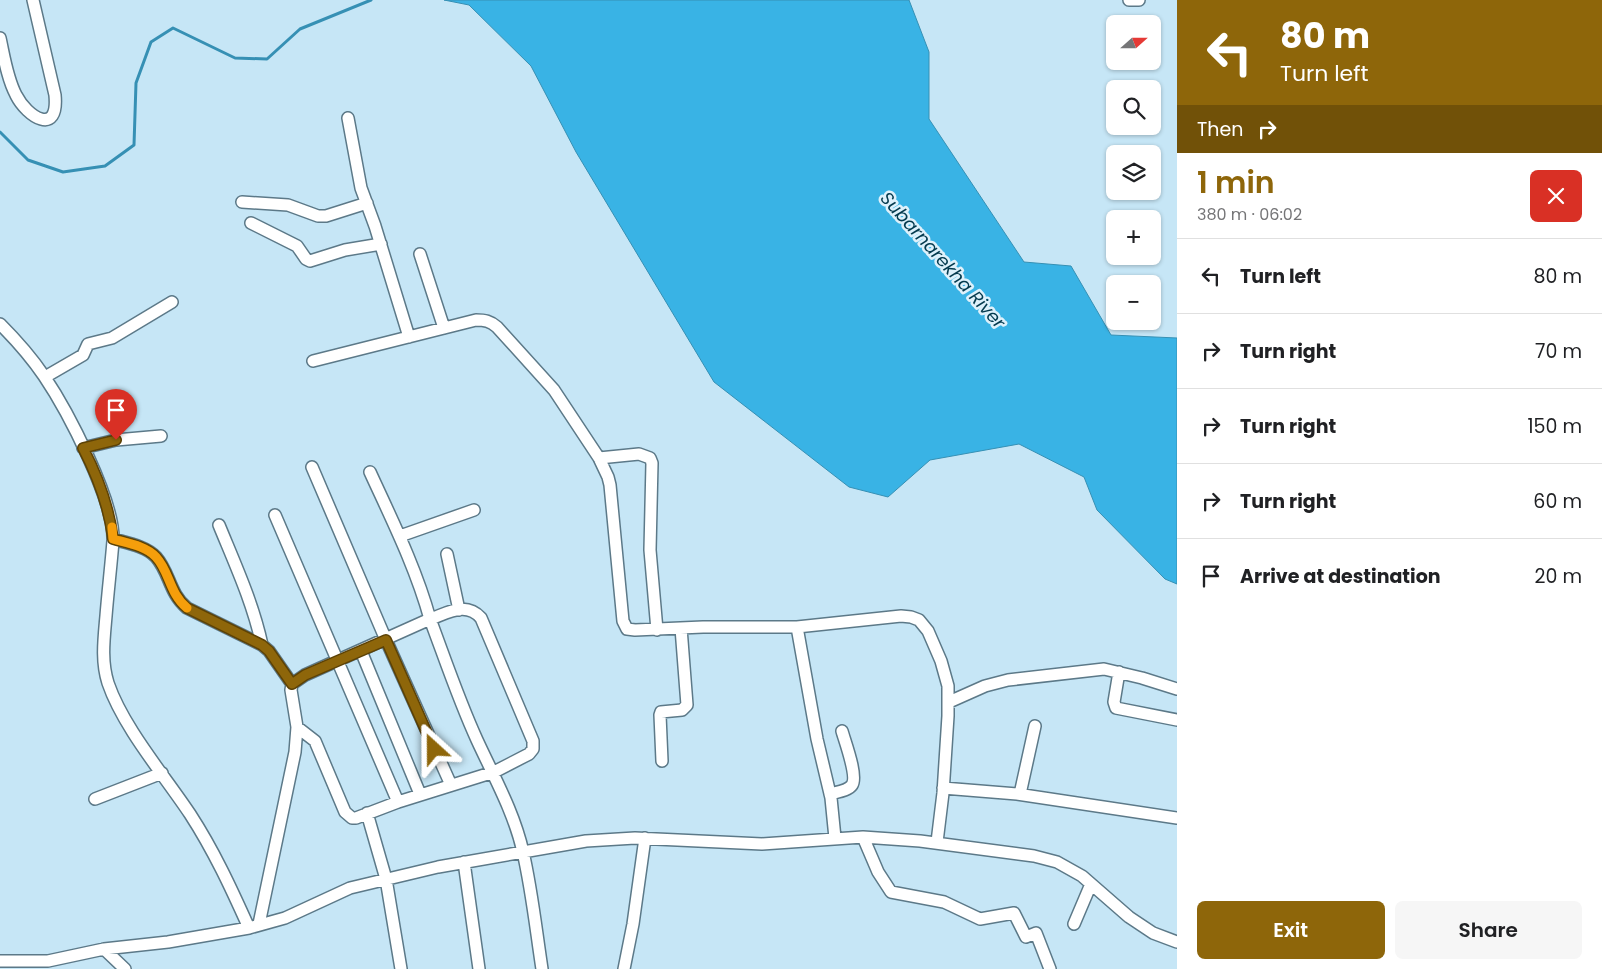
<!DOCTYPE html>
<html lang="en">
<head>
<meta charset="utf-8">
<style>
	body { margin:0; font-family:Poppins,sans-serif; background:#f6f6f6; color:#202124; height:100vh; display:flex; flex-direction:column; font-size:19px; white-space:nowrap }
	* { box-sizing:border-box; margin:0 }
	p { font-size:16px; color:#757577 }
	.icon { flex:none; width:28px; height:28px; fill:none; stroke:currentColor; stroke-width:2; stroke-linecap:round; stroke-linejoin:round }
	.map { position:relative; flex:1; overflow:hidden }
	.sheet { display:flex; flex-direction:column; background:#fff; width:425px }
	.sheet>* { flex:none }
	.hud { background:#8e660a; color:#fff; overflow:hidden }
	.needle { width:32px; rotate:69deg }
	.controls { position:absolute; left:1106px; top:15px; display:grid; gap:10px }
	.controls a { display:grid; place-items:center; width:55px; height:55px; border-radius:8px; background:#fff; box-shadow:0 1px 4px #0004; font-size:25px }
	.pin { position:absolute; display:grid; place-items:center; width:42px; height:42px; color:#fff; margin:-51px -21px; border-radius:50% 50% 50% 0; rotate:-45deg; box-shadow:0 0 5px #0007 }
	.pin .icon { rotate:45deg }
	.me { position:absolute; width:55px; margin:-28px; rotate:336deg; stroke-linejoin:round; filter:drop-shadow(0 0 4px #0008) }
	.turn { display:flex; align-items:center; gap:18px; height:105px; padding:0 20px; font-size:22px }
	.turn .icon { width:65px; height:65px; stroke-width:2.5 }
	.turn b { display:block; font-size:35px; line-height:42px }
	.then { display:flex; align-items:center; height:48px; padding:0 20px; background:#0003; gap:10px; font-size:19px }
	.round { display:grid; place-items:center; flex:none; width:52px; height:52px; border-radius:8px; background:#f6f6f6 }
	.overview { display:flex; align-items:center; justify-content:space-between; height:85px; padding:0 20px }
	h1 { font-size:30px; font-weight:600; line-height:38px; color:#8e660a }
	.cta { display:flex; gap:10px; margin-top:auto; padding:10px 20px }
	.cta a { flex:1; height:58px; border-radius:8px; background:#8e660a; color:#fff; font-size:20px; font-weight:600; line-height:58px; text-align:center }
	.cta a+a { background:#f6f6f6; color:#202124 }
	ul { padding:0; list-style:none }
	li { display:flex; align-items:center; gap:15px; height:75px; padding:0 20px; border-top:1px solid #e0e0e0 }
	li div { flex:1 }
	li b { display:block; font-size:19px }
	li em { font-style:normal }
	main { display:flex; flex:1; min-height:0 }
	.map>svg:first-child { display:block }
</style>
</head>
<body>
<main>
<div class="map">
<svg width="1177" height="969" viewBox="0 0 1177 969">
	<rect width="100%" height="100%" fill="#c6e6f6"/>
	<!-- water -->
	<path fill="#39b3e5" stroke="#3690b4" d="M 444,0 L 909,0 L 929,52 L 929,119 L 1024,262 L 1071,266 L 1111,335 L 1177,338 L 1177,584 L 1165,579 L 1097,510 L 1084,477 L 1019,444 L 930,460 L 888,497 L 849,487 L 714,382 L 576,152 L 531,66 L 469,5 Z"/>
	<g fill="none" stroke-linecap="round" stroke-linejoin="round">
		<!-- stream -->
		<path stroke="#3690b4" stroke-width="3" d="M 0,132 L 28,160 L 63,172 L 105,166 L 134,145 L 136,83 L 151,42 L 173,28 L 235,58 L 267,59 L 300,29 L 371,0"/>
		<!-- minor casing -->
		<g stroke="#5c7988" stroke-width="14">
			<path id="minor" d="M 1129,0 L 1139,0
				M 0,38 C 4,56 7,78 16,95 C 27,117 59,137 55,95 L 33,0
				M 348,118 L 361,188 L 375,226 L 409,337
				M 242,202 L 288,205 L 318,216 L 326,216 L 367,203
				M 251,223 L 297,246 L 306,259 L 310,261 L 345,250 L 381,244
				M 420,254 L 444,328
				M 0,324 C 16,340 31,357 44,376 C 67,410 115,501 113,541 C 111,566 108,591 106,616 C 104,639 101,661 108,683 C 123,727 164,775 190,814 C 214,851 231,888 249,928
				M 313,361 L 476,320 C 485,320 490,321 497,327 L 554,390 L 599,458 L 608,477 L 610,485 L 623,621 L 627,629 L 635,630 L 703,627 L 797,627 L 901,616 L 911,617 L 919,620 L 928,631 L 941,661 L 948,686 L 948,716 L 943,793 L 937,842
				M 45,377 L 83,355 L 88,344 L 112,338 L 172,302
				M 83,448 L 116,440 L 161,436
				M 599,458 L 639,454 L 650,458 L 652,463 L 650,550 L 657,630
				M 312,467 L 386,640 L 451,785
				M 275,515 L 398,802
				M 219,525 C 235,564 253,603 262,645
				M 400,536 L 474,510
				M 113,539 C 127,543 146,546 156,557 C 170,573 169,593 187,608 L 262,645 L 269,651 L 292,684
				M 447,554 L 459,610
				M 797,627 L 817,739 L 831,798 L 835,838
				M 361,651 L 420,794
				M 1119,672 L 1114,702 L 1116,708 L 1177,720
				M 949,702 L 985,686 L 1008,680 L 1104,669 L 1142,678 L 1177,689
				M 297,727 L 315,741 L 345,812 L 352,818 L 356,818 L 398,802 L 494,772 L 529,754 L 533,749 L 533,741 L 481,618 C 466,601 448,613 430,619 C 445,659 459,701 477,740 C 494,777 514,812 523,852 C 532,891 536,930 542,969
				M 662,761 L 660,715 L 661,712 L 682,710 L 687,705 L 681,628
				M 943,788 L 1017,794 L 1177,818
				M 830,794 C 836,792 848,791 852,785 C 858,776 845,742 842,731
				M 1020,794 L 1035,726
				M 95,799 L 162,773
				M 367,813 L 386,879 L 401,969
				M 863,837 L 878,872 L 891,892 L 944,902 L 980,919 L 1014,913 L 1026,937 L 1036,933 L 1050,969
				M 464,862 L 479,969
				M 259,924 L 295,752 L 297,727 L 291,690 L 292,684 L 305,675 L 430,619 C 416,568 392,520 370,472
				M 1074,924 L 1091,884
				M 104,949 L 125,969
				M 0,961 L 48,961 L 104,949 L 168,942 L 249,928 L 285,918 L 350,888 L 438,867 L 586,841 L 635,838 L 762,844 L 863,837 L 920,841 L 1034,856 L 1057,862 L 1082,876 L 1129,917 L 1153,933 L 1177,942
				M 624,969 L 633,924 L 645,838"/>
		</g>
		<!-- minor -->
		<use href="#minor" stroke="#fff" stroke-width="11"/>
	</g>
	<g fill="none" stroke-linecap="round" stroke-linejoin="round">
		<!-- route casing -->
		<g stroke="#5c4206" stroke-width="12">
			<path id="route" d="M 116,440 L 83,448 C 98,477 109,506 113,539 C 127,543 146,546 156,557 C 170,572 169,593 187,608 L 262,645 L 269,651 L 292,684 L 305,675 L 386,640 L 434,749"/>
		</g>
		<!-- route -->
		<use href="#route" stroke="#8e660a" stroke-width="9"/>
		<!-- slow -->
		<path stroke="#f59e0b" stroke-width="9" d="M 112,527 L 113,539 C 127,543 146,546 156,557 C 170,572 169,593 187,608"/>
	</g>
	<g text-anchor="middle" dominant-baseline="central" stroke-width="5" stroke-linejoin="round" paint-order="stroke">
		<!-- water labels -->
		<g font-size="18" font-style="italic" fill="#043a4e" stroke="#def1fb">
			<text transform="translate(943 260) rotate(48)">Subarnarekha River</text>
		</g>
	</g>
</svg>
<div class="controls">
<a><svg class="needle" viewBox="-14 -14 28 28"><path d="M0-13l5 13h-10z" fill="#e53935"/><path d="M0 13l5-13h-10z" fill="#757577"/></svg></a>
<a><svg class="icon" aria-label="search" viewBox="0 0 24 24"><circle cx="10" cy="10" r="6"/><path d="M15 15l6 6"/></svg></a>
<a><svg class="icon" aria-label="layers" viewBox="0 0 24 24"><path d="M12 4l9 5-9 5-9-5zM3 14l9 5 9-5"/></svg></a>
<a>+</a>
<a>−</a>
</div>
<div class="pin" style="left:116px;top:440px;background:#d93025"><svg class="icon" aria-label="arrive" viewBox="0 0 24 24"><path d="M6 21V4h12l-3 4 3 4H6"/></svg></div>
<svg class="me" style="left:434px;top:749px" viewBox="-20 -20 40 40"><path d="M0-17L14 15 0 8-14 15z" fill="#8e660a" stroke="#fff" stroke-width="4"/></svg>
</div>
<section class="sheet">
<div class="hud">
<div class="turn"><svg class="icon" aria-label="left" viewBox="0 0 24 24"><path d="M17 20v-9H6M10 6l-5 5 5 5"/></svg><div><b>80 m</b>Turn left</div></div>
<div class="then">Then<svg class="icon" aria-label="right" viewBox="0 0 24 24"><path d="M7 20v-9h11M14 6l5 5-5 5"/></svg></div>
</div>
<div class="overview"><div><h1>1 min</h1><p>380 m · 06:02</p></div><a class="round" style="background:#d93025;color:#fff"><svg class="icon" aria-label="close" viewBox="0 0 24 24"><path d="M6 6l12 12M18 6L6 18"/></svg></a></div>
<ul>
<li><svg class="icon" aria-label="left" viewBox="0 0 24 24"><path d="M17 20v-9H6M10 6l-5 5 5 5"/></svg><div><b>Turn left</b></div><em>80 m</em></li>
<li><svg class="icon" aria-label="right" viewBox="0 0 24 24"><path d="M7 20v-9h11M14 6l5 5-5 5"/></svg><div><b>Turn right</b></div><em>70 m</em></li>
<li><svg class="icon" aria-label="right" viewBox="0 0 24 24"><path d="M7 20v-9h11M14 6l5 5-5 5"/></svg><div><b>Turn right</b></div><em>150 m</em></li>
<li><svg class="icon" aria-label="right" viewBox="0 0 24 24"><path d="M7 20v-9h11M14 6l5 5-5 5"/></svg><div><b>Turn right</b></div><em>60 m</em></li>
<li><svg class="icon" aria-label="arrive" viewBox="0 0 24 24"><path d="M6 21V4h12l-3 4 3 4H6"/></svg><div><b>Arrive at destination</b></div><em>20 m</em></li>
</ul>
<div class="cta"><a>Exit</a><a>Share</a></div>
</section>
</main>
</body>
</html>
